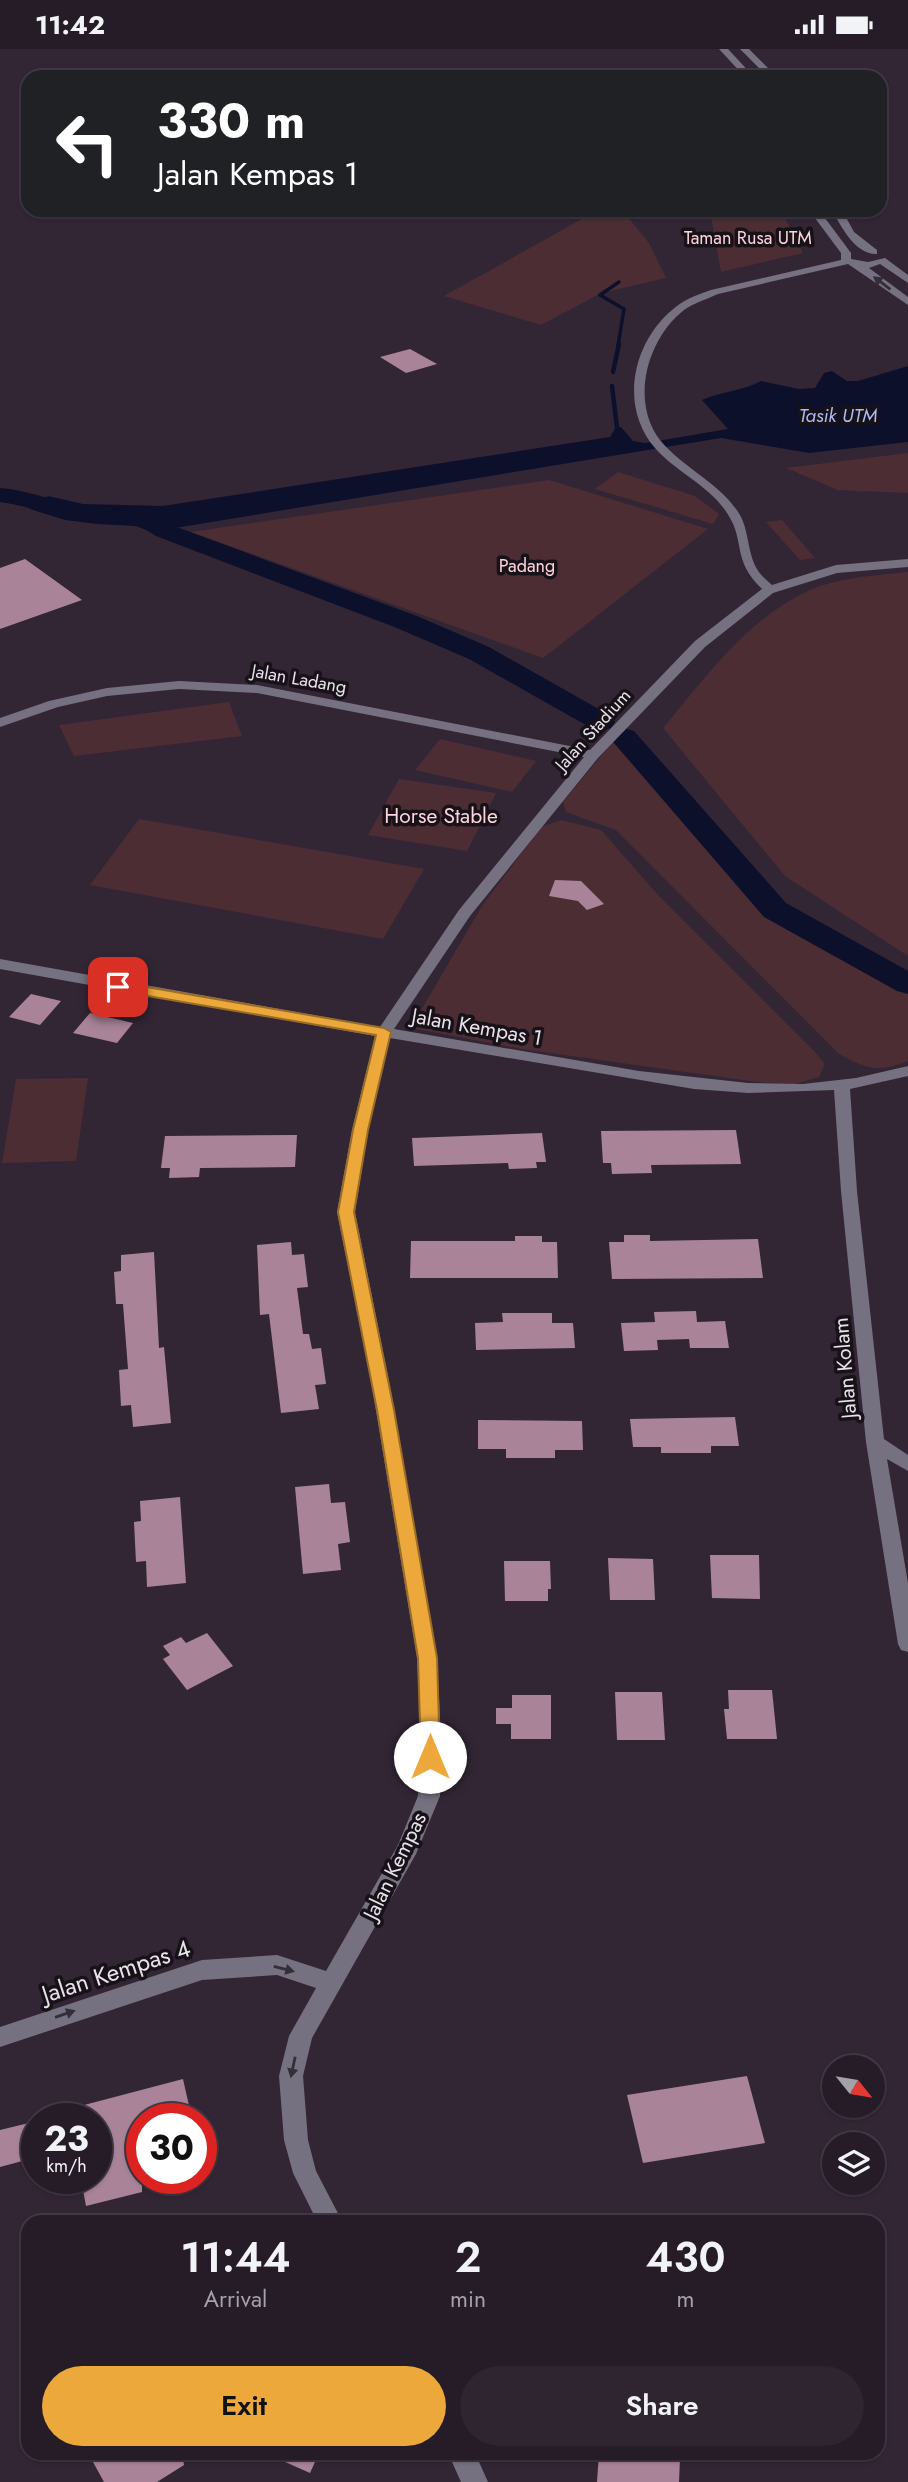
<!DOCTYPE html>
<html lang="en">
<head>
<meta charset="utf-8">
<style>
	body { margin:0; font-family:Jost,sans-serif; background:#2e2530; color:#f1f3f6; height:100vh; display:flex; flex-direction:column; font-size:26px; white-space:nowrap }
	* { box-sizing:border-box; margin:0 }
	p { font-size:23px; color:#a4a1a8 }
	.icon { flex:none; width:38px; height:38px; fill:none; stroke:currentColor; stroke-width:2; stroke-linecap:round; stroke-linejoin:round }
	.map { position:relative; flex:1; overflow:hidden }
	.details { position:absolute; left:21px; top:2166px; width:864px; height:245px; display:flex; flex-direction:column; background:#261c28; border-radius:21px; box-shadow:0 2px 5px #0004,0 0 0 2px #423a45 }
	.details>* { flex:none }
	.top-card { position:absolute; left:21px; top:21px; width:866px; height:147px; border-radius:21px; box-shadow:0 2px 5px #0004,0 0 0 2px #423a45; background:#202124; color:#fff; overflow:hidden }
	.needle { width:46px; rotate:120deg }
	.controls { position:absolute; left:822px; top:2006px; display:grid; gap:14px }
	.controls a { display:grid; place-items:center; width:63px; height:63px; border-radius:50%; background:#261c28; box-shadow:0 2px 5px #0004,0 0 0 2px #423a45; font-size:35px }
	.speed { position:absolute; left:21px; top:2054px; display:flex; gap:14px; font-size:35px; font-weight:700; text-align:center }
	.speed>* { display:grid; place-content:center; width:91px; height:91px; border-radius:50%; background:#261c28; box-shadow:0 2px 5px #0004,0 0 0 2px #423a45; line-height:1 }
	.speed small { font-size:18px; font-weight:400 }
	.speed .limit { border:10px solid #d22; background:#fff; color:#111 }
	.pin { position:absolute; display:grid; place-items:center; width:60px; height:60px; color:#fff; margin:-30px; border-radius:14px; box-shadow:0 4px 10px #0006 }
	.me { position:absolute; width:77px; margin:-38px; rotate:0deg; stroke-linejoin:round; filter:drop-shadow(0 0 5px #0008) }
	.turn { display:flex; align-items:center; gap:24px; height:147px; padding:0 21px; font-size:32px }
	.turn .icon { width:91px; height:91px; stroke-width:2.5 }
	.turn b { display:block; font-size:49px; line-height:60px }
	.eta { display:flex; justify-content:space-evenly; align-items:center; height:119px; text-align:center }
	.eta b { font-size:42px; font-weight:600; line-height:49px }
	.primary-button { display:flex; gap:14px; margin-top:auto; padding:14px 21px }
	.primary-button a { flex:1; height:80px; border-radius:42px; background:#eda83c; color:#111; font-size:28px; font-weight:600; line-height:80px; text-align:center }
	.primary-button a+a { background:#2e2530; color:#f1f3f6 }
	.status { display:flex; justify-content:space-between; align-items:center; height:49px; padding:0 35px; background:#261c28; direction:ltr }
	.status svg { height:19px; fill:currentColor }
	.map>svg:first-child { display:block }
</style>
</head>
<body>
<div class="status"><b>11:42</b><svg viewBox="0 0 49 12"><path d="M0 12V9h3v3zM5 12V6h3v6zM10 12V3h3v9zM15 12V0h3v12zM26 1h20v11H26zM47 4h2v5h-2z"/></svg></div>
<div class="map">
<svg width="908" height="2433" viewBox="0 0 908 2433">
	<rect width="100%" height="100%" fill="#322635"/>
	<!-- green -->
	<path fill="#4d2d34" d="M 598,161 L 622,161 L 649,194 L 666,229 L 601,244 L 541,276 L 444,247 Z
		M 710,161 L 781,161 L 803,204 L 721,223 Z
		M 908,404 L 908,444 L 838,441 L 786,419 Z
		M 618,423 L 695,447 L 719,465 L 713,475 L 595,440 Z
		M 549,431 L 708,480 L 543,609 L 191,483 Z
		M 782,471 L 815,509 L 800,511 L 766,473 Z
		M 908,523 L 908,907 L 785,827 L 663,679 C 705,629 743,575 802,545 C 834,528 873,527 908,523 Z
		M 229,653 L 242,687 L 74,707 L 59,676 Z
		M 617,688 L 771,865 L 908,941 L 908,1012 C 879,1024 866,1020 839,1005 L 616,781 L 566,763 L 563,753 Z
		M 440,690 L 536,712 L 512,743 L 415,721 Z
		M 399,730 L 496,744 L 467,802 L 368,786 Z
		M 139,770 L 424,820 L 383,890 L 90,836 Z
		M 561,771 L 601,781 L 657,845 L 815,1003 L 825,1015 L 819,1028 L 795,1035 L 757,1033 L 522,1000 L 416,980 L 416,970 L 482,857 L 541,778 Z
		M 88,1029 L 76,1112 L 2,1114 L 16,1030 Z"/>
	<!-- water -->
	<path fill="#0d102b" d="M 908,317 L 908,393 L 809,404 L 721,389 L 175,479 L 97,475 L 65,471 L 30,460 L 48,447 L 83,455 L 163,457 L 610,388 L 616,378 L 621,378 L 633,392 L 645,394 L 728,380 L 702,351 C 722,342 743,342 761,332 L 799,340 L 815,339 L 824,324 L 832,322 L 847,332 L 858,332 Z"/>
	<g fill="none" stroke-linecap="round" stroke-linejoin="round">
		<!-- stream-far1 -->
		<path stroke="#0d102b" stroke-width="3.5" d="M 618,297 L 624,260 L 600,246 L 619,233"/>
		<!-- stream -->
		<path stroke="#0d102b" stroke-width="4.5" d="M 613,323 L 619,295
			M 612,337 L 618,387"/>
		<!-- river -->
		<path fill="#0d102b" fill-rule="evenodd" d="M 0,439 C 27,441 49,451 75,455 C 113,461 142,452 174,477 L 417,567 L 489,598 L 611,667 L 615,673 L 611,679 L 601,682 L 591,679 L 469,610 L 397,579 L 156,487 C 131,469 100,474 71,470 C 46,466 25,456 0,453 Z
			M 624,679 L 634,682 L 786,854 L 908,922 L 908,945 L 897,942 L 764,868 L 614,694 L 610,688 L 614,682 Z"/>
	</g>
	<!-- building -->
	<path fill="#a98499" d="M 410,300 L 437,315 L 406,324 L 380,308 Z
		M 25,510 L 82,551 L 0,580 L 0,519 Z
		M 555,831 L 581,832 L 604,855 L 587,861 L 578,852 L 549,847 Z
		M 31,945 L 61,952 L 40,976 L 9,968 Z
		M 90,964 L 133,974 L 117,994 L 73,984 Z
		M 736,1081 L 741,1115 L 651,1116 L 652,1124 L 612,1125 L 611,1114 L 603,1114 L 601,1082 Z
		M 542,1084 L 546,1113 L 536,1113 L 537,1119 L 509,1120 L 508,1114 L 414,1117 L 412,1089 Z
		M 297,1086 L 295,1118 L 200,1119 L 199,1128 L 169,1129 L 170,1119 L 161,1119 L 165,1087 Z
		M 624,1186 L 650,1186 L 650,1192 L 758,1190 L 763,1229 L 612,1230 L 609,1193 L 624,1193 Z
		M 515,1187 L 542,1187 L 542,1193 L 557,1193 L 558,1229 L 410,1229 L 411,1192 L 515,1192 Z
		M 291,1193 L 292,1206 L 304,1205 L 308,1238 L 297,1239 L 303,1285 L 309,1285 L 312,1300 L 321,1299 L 326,1335 L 315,1336 L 319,1360 L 281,1364 L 269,1265 L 260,1266 L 257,1196 Z
		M 154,1203 L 159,1299 L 164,1298 L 171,1374 L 133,1378 L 131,1356 L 121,1357 L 119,1321 L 128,1320 L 123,1255 L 116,1255 L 114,1223 L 121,1222 L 121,1206 Z
		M 696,1262 L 697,1273 L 725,1272 L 729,1299 L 690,1299 L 689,1290 L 657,1291 L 658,1301 L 624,1302 L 621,1274 L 655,1273 L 654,1263 Z
		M 502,1264 L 552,1264 L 552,1274 L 573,1274 L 575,1299 L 476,1301 L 475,1274 L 503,1273 Z
		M 735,1368 L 739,1397 L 711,1397 L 711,1404 L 661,1404 L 661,1398 L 633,1398 L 630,1370 Z
		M 478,1371 L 582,1372 L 583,1401 L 555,1401 L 555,1409 L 506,1409 L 506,1400 L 478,1400 Z
		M 329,1435 L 331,1454 L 345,1453 L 350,1493 L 338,1495 L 341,1521 L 303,1525 L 295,1438 Z
		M 180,1448 L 186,1534 L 147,1538 L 146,1512 L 136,1513 L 134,1473 L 141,1472 L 140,1452 Z
		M 710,1506 L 759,1506 L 760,1550 L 712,1549 Z
		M 608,1509 L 653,1510 L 655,1551 L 610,1551 Z
		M 504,1512 L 550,1512 L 551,1540 L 548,1540 L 548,1552 L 505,1552 Z
		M 207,1584 L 233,1617 L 187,1641 L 163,1610 L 170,1606 L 163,1597 L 181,1588 L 186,1594 Z
		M 728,1641 L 772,1641 L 777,1690 L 727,1690 L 724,1660 L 729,1660 Z
		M 615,1643 L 662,1643 L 665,1691 L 617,1691 Z
		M 512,1646 L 551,1646 L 551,1690 L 511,1690 L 511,1675 L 496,1675 L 496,1659 L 512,1659 Z
		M 747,2027 L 765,2094 L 643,2114 L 627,2046 Z
		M 183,2030 L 192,2070 L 142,2070 L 142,2143 L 86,2157 L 81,2130 L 96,2130 L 96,2070 L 51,2070 L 50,2065 Z
		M 37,2072 L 37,2108 L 0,2118 L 0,2081 Z
		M 88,2404 L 182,2404 L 184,2416 L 157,2433 L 104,2433 Z
		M 265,2404 L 319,2404 L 310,2424 Z
		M 599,2404 L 667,2404 L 680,2409 L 679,2433 L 597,2433 Z"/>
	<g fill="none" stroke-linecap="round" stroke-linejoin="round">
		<!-- minor -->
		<path fill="#757181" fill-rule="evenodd" d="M 719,0 L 728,0 L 754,28 L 745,28 Z
			M 740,0 L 749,0 L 777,28 L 768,28 Z
			M 809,161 L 819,161 L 851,204 L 851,210 L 868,213 L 885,209 L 908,226 L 908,234 L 880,215 L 869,219 L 908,248 L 908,256 L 848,215 L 718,245 C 707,250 694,254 684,261 C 647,290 630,352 660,391 C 682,418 716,432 736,460 C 750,478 746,501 757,520 C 761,527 767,531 772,536 L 836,516 L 908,510 L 908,518 L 837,524 L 773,544 L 705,598 L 598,709 L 470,867 L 394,980 L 639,1022 L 748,1034 L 803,1035 L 856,1029 L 908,1017 L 908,1027 L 850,1040 L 857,1142 L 884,1390 L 908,1406 L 908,1422 L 887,1410 L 908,1534 L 908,1603 L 901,1601 L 898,1595 L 866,1393 L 841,1142 L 834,1041 L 748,1044 L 694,1040 L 390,989 L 368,1081 L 355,1163 L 390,1337 L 437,1609 L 441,1689 L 440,1747 L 416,1805 L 312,1989 L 303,2027 L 308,2091 L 316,2122 L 343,2174 L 318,2174 L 293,2124 L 284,2091 L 279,2027 L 289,1987 L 316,1939 L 277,1926 L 202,1931 L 0,1998 L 0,1978 L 202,1911 L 277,1906 L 326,1922 L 398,1796 L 418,1747 L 421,1689 L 417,1609 L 372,1337 L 337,1163 L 352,1081 L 375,987 L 0,920 L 0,910 L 380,978 L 459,861 L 584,708 L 257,644 L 179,640 L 107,647 L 58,658 L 0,678 L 0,669 L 49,652 L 107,639 L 179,632 L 257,636 L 590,701 L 695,592 L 762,540 C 731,510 746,492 727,464 C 710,437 676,423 655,399 C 618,356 633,290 677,257 C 687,249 700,245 711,241 L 841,211 L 841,204 Z
			M 832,161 L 842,161 L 854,183 L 877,201 L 877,205 C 855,206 841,177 832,161 Z
			M 448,2404 L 475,2404 L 488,2433 L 461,2433 Z"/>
	</g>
	<!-- one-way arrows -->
	<defs><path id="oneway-solid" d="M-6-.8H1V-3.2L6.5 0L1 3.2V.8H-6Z" transform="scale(1.75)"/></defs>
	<g fill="#332e38">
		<use href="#oneway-solid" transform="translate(882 234) rotate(-143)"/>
		<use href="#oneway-solid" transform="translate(284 1920) rotate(14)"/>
		<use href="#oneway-solid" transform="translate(65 1965) rotate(-19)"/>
		<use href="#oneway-solid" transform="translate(293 2018) rotate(102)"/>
	</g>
	<!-- route -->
	<path fill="#eda83c" stroke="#9a6d27" stroke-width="2" d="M 118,933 L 384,979 L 391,983 L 368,1081 L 354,1163 L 394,1361 L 437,1609 L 440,1708 L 437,1714 L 424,1714 L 421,1708 L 418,1609 L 377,1361 L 338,1163 L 353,1081 L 376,986 L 113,941 L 111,938 Z"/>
	<g text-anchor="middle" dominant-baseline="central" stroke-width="7" stroke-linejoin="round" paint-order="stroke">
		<!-- far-park labels -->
		<g font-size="18" fill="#ffd3db" stroke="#171118">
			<text x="748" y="189">Taman Rusa UTM</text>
			<text x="527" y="517">Padang</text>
		</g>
		<!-- far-street labels -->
		<g font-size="18" fill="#eae2eb" stroke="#171118">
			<text transform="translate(299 630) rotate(10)">Jalan Ladang</text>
			<text transform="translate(593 681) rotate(-48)">Jalan Stadium</text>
		</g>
		<!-- far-water labels -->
		<g font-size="19" font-style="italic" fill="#adbbf5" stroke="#171118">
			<text x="838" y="366">Tasik UTM</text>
		</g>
		<!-- park labels -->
		<g font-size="21" fill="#ffd3db" stroke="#171118">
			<text x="441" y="767">Horse Stable</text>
		</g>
		<!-- street labels -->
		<g font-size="21" fill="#eae2eb" stroke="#171118">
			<text transform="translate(477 978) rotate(10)">Jalan Kempas 1</text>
			<text transform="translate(845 1319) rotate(-95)">Jalan Kolam</text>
			<text transform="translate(395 1817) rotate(-64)">Jalan Kempas</text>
		</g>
		<!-- near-street labels -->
		<g font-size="24" fill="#eae2eb" stroke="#171118">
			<text transform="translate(116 1922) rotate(-18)">Jalan Kempas 4</text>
		</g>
	</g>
</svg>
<div class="controls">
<a><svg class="needle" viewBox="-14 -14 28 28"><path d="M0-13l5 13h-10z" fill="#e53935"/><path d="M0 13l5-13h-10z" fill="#a4a1a8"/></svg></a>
<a><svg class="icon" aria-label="layers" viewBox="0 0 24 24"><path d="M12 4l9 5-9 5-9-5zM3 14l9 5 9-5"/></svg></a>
</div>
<div class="speed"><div>23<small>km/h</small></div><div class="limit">30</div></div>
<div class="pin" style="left:118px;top:938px;background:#d93025"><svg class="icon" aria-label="arrive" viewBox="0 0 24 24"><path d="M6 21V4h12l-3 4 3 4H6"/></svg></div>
<svg class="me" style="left:430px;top:1708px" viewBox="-20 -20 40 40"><circle r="19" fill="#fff"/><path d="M0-13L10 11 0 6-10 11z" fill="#eda83c"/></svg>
<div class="top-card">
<div class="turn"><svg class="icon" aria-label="left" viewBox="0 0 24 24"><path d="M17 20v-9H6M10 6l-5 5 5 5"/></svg><div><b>330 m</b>Jalan Kempas 1</div></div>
</div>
<section class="details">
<div class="eta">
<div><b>11:44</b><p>Arrival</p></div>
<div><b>2</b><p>min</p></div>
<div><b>430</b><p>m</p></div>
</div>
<div class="primary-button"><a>Exit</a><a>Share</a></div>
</section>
</div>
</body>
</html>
